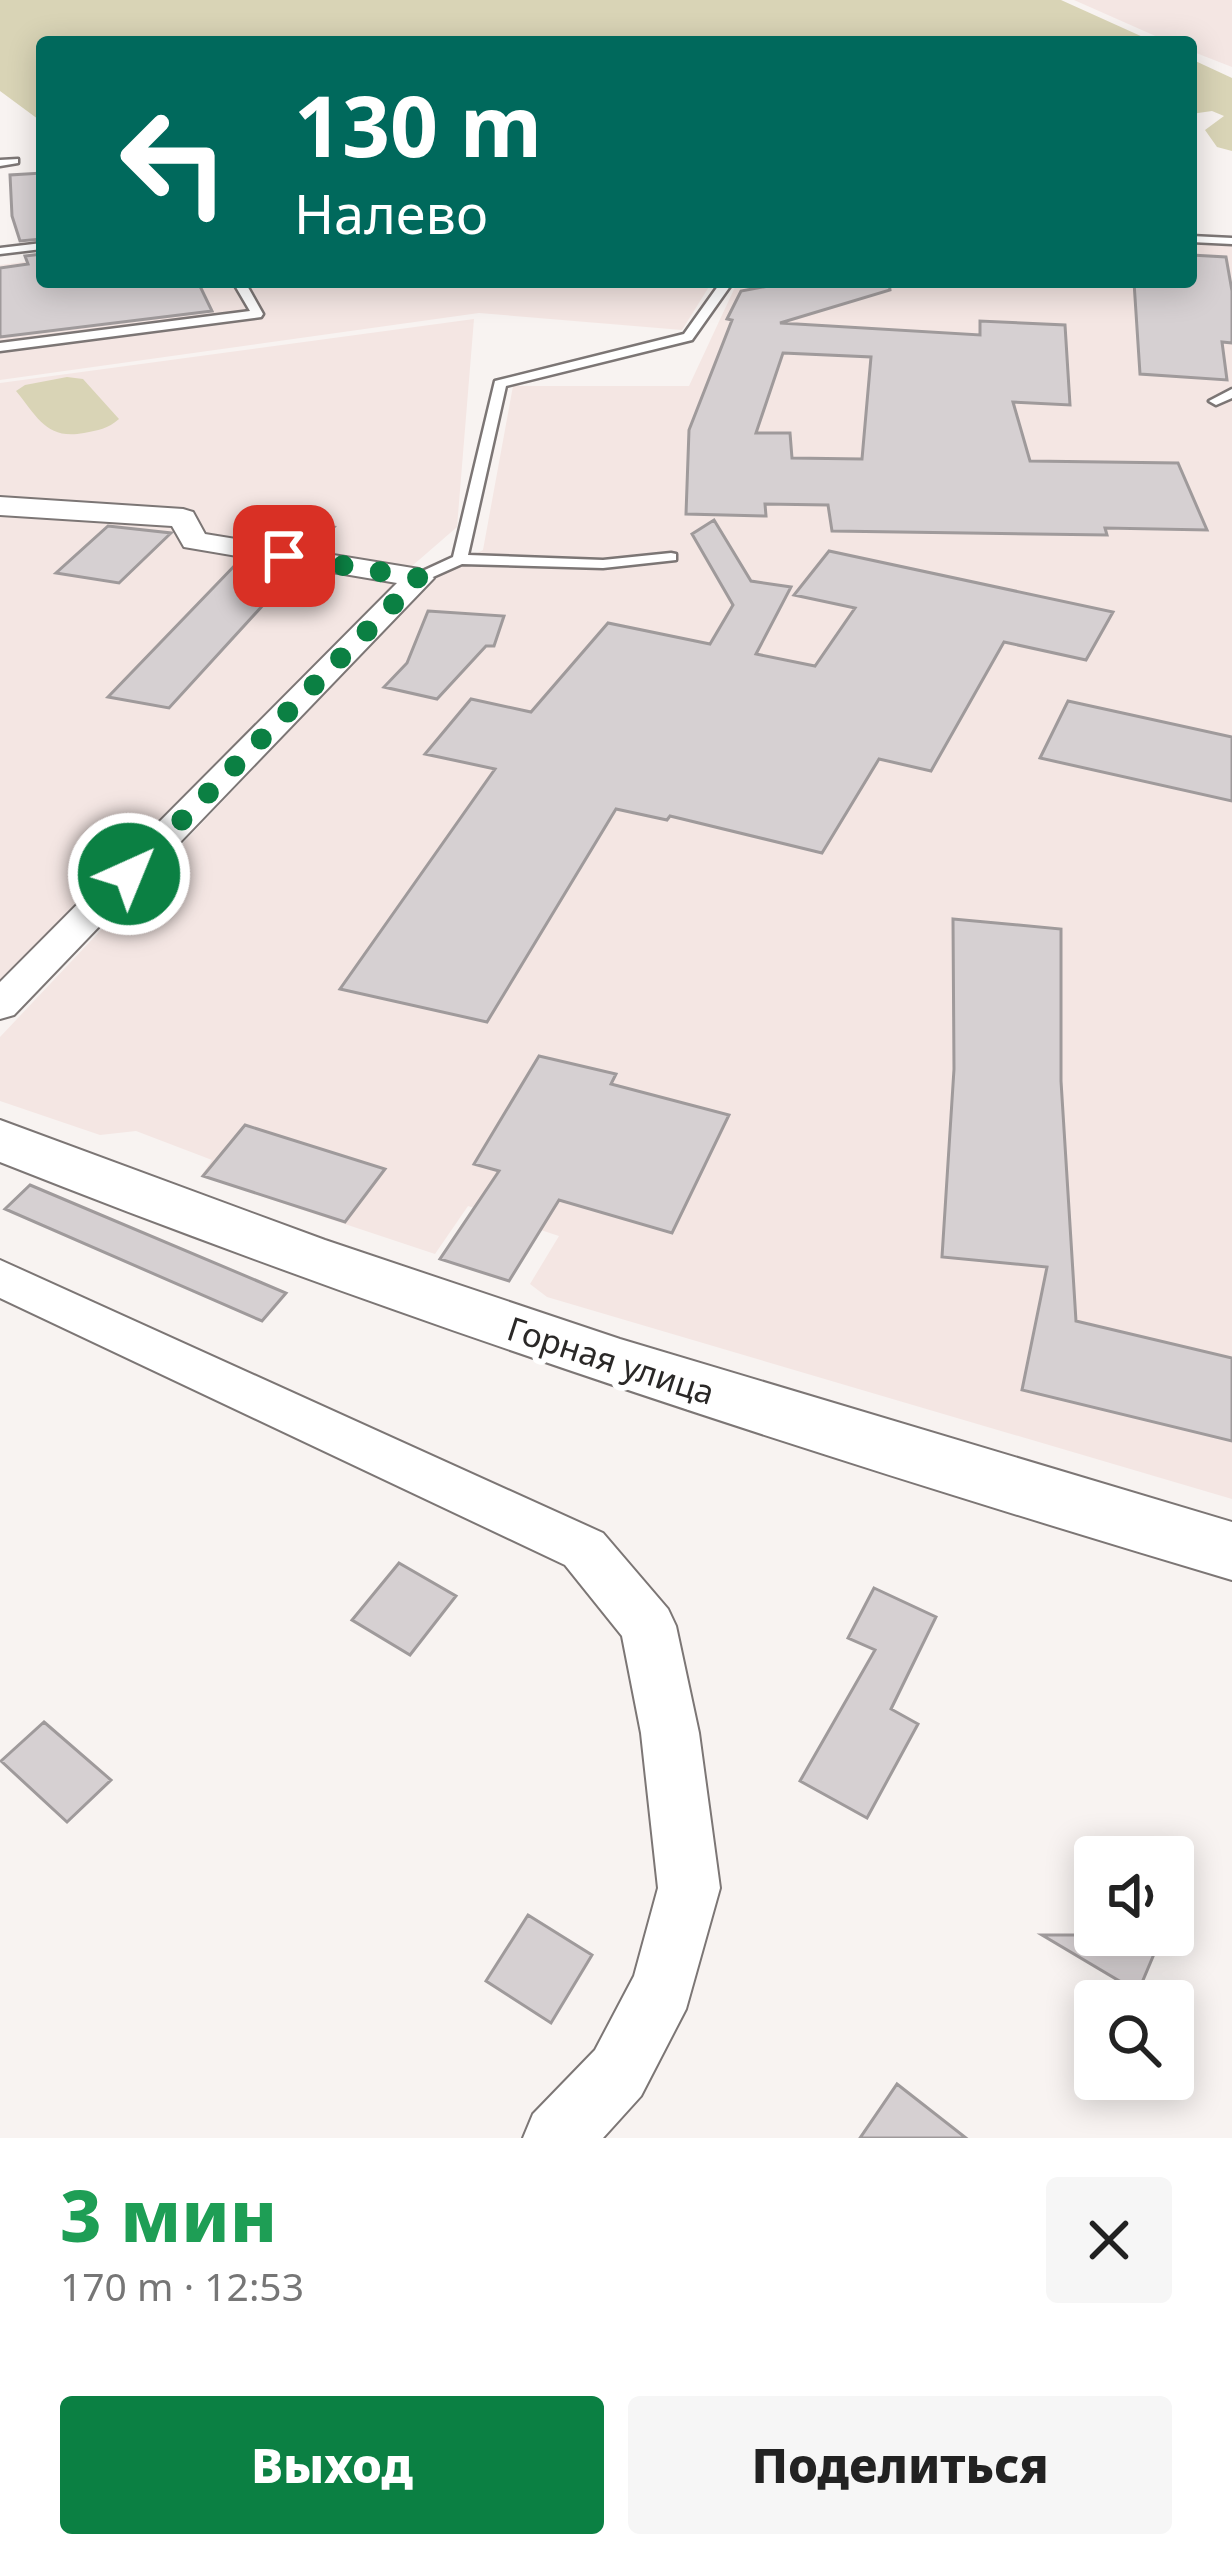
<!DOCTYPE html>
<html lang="ru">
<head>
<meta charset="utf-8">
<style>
	body { margin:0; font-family:"Noto Sans",sans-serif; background:#f6f6f6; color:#222; height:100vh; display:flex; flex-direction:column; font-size:45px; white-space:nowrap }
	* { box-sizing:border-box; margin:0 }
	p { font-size:39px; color:#767676 }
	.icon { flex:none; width:66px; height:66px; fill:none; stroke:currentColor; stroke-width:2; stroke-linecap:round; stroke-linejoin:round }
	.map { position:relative; height:2138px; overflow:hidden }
	.sheet { display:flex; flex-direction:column; background:#fff; flex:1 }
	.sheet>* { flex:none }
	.hud { position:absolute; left:36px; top:36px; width:1161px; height:252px; border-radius:12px; box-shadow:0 6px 30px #0003; background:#00695c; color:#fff; overflow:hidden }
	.fabs { position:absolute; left:1074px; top:1836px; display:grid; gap:24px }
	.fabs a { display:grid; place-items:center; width:120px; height:120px; border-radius:12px; background:#fff; box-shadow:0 6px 30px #0003; font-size:60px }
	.pin { position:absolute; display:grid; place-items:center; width:102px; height:102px; color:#fff; margin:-51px; border-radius:24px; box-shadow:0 6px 18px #0006 }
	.me { position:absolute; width:132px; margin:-66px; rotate:44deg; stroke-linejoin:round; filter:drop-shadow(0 0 9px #0008) }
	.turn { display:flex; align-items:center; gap:42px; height:252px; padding:0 60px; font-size:54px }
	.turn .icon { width:156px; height:156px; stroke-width:2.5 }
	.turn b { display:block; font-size:84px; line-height:102px }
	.round { display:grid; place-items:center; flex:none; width:126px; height:126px; border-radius:12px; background:#f6f6f6 }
	.summary { display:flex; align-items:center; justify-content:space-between; height:204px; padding:0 60px }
	h1 { font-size:72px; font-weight:800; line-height:90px; color:#1e9e55 }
	.button { display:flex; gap:24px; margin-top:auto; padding:24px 60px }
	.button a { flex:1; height:138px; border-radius:12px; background:#0b8043; color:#fff; font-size:48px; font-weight:800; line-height:138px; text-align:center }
	.button a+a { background:#f6f6f6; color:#222 }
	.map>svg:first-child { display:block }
</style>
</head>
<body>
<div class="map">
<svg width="1232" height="2138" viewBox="0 0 1232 2138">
	<rect width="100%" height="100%" fill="#f8f3f1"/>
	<!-- built -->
	<path fill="#f4e6e3" d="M 1074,0 L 1232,0 L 1232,67 L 1191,51 L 1191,42 L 1169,42 Z
		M 1191,244 L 1232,246 L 1232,1499 L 547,1297 L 530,1284 L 559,1236 L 468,1206 L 435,1254 L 201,1176 L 212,1160 L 136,1131 L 100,1135 L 0,1101 L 0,1037 L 434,577 L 483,550 L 513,386 L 689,386 L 736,285 L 745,282 L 1191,282 Z
		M 42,260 L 42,282 L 712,282 L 682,330 L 479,313 L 0,380 L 0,265 Z
		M 474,319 L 457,527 L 412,566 L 0,980 L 0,383 Z"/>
	<!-- green -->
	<path fill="#d9d4b6" d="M 0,0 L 1061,0 L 1154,42 L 42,42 L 42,122 L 0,91 Z
		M 1191,59 L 1232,78 L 1232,151 L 1217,147 L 1205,130 L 1224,116 L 1212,111 L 1191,114 Z
		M 67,377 L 83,379 L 119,419 C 108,429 98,430 84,433 C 47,440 38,418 16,391 L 25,385 Z"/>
	<!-- building -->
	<path fill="#d6d0d2" stroke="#9f9a9b" stroke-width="3" fill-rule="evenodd" d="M 42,173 L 42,239 L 20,241 L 12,216 L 10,175 Z
		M 42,254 L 42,282 L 198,282 L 212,311 L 0,337 L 0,268 L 28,264 L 25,256 Z
		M 1191,255 L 1226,257 L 1232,291 L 1232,343 L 1222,342 L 1227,380 L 1140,374 L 1134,282 L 1191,282 Z
		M 790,282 L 889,282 L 890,290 L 780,323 L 980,335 L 980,321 L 1065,325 L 1070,405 L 1013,402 L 1030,461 L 1178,463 L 1207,530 L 1105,528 L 1107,535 L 832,531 L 828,505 L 765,504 L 766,516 L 686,514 L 689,430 L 732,320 L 727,319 L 741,291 ZM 783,353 L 871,357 L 862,459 L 792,458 L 790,433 L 756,433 Z
		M 279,519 L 334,527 L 316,548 L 261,539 Z
		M 714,520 L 751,581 L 791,587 L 756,654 L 815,666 L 855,608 L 794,595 L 829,551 L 1113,612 L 1086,660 L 1004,642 L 931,771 L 879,759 L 822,853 L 670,816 L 667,820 L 616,809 L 487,1022 L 340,989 L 495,769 L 425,754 L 471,699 L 531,712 L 608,623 L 710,644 L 733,605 L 692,534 Z
		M 108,526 L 171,533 L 119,583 L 56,573 Z
		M 239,561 L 295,570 L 169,708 L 108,697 Z
		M 428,611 L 504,616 L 494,646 L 486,646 L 437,699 L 384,687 L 407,663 Z
		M 1068,701 L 1232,737 L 1232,801 L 1040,758 Z
		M 953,919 L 1061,929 L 1061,1081 L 1076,1321 L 1232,1358 L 1232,1441 L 1022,1390 L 1047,1267 L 942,1257 L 954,1069 Z
		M 539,1056 L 616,1074 L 611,1084 L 729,1115 L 672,1233 L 559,1200 L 509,1281 L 440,1259 L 499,1171 L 474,1164 Z
		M 245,1125 L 385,1169 L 345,1222 L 203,1176 Z
		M 30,1185 L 286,1293 L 262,1321 L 5,1209 Z
		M 399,1563 L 456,1596 L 410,1655 L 352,1620 Z
		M 874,1588 L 936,1617 L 891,1709 L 918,1724 L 867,1818 L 800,1781 L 875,1650 L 848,1638 Z
		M 44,1722 L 111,1780 L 67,1822 L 1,1761 Z
		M 528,1915 L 592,1955 L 551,2023 L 486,1981 Z
		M 1042,1935 L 1162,1935 L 1138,1992 Z
		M 897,2084 L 966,2138 L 860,2138 Z"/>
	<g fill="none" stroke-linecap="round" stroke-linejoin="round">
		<!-- service casing -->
		<g stroke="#7c7675" stroke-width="5">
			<path id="service" d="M 18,159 L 18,163 L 0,166 L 0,160 Z
				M 1191,236 L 1232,238 L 1232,244 L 1191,242 Z
				M 42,243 L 42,249 L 0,254 L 0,248 Z
				M 233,282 L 245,282 L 263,314 L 261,317 L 0,351 L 0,343 L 250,311 Z
				M 721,282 L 733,282 L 692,340 L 506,386 L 468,555 L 603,560 L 671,553 L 676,554 L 676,560 L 603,568 L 462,564 L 424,581 L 414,581 L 414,575 L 453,557 L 495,381 L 684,334 Z
				M 1232,389 L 1232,398 L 1216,405 L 1209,401 Z"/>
		</g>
		<!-- minor casing -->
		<g stroke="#7c7675" stroke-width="4">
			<path id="minor" d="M 0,497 L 183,509 L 193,512 L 205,534 L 419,569 L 434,578 L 14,1015 L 0,1019 L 0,982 L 397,583 L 184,547 L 172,526 L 0,515 Z
				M 0,1260 L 603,1533 L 668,1609 L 676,1626 L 699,1733 L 720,1888 L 686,2009 L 641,2096 L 603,2138 L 523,2138 L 533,2114 L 595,2050 L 634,1976 L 658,1888 L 641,1733 L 622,1636 L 565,1565 L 0,1298 Z"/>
		</g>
		<!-- tertiary casing -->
		<g stroke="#7c7675" stroke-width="4">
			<path id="tertiary" d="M 0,1120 L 325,1240 L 620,1339 L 1232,1522 L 1232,1580 C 816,1456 404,1322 0,1162 Z"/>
		</g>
		<!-- service -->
		<use href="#service" fill="#fff" fill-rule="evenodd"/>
		<!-- minor -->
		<use href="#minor" fill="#fff" fill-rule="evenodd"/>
		<!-- tertiary -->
		<use href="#tertiary" fill="#fff" fill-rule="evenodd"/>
	</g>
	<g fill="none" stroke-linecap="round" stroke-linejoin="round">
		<!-- route -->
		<path stroke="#0b8043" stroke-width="21" stroke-dasharray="0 37.8" d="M 129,874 L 419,578 L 284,556"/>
	</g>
	<g text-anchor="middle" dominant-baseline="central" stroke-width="12" stroke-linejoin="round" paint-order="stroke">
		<!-- street labels -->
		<g font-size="33" fill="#2a2827" stroke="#fff">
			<text transform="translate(611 1360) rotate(18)">Горная улица</text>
		</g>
	</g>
</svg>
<div class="fabs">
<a><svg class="icon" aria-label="sound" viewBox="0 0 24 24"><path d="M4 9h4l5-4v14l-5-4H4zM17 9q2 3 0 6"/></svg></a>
<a><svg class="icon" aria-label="search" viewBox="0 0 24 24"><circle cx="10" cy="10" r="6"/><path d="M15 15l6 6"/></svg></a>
</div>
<div class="pin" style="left:284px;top:556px;background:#d93025"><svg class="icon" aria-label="arrive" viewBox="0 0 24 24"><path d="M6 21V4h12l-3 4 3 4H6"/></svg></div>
<svg class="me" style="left:129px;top:874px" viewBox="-20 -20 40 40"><circle r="17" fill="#0b8043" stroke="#fff" stroke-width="3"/><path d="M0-11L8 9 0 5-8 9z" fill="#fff"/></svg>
<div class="hud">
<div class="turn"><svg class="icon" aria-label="left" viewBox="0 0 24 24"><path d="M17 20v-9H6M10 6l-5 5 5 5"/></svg><div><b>130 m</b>Налево</div></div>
</div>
</div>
<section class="sheet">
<div class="summary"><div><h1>3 мин</h1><p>170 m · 12:53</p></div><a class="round"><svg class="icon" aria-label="close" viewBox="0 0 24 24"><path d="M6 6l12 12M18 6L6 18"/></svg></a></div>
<div class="button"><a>Выход</a><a>Поделиться</a></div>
</section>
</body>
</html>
